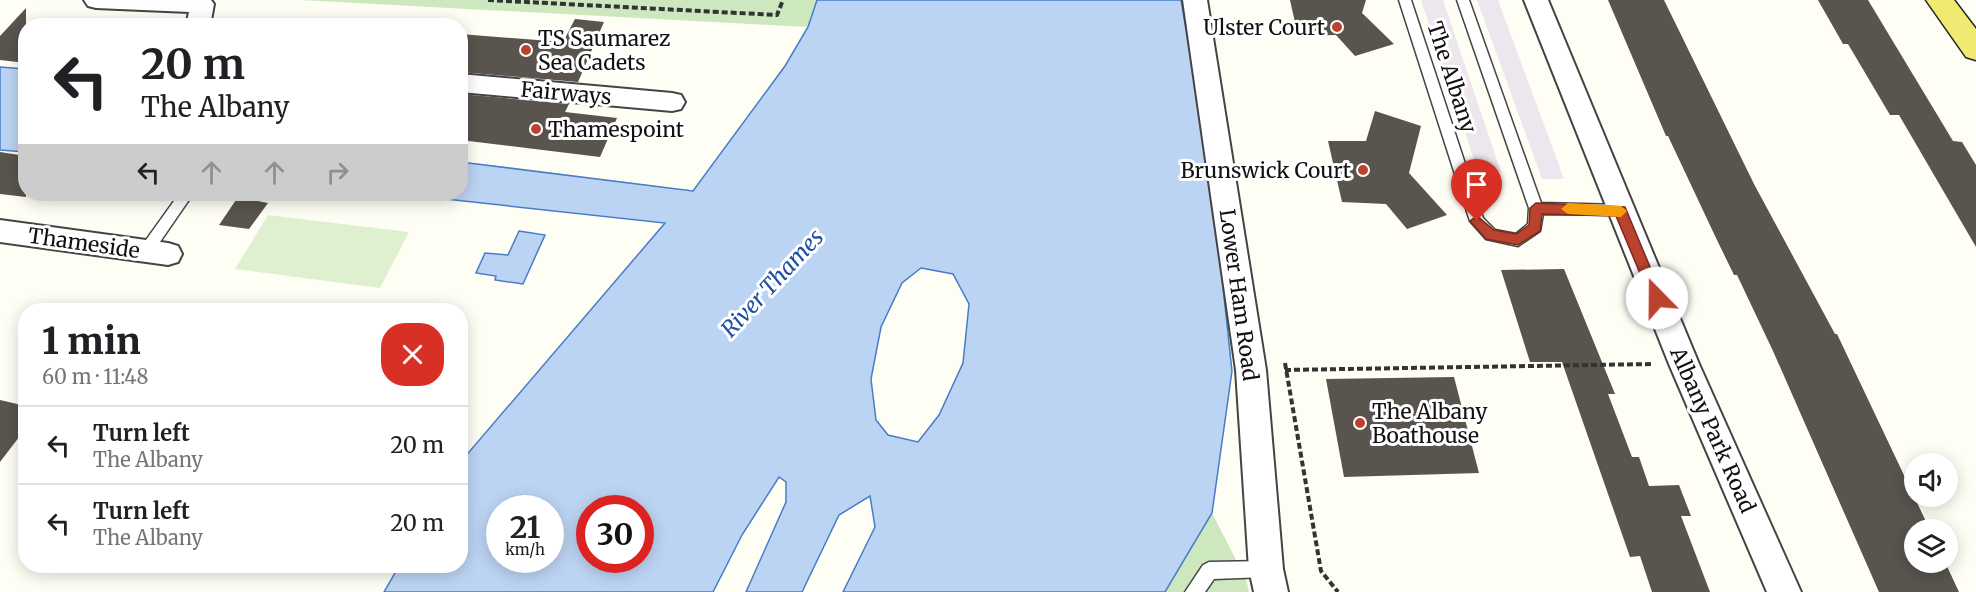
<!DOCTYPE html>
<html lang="en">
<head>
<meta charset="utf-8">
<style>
	body { margin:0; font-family:Merriweather,serif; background:#f2f2f2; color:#202124; height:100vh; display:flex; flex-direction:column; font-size:22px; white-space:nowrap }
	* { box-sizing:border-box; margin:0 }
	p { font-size:20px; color:#757577 }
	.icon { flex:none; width:33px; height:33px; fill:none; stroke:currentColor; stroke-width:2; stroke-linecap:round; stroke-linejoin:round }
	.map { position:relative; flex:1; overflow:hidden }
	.panel { position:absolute; left:18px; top:303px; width:450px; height:270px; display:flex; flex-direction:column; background:#fff; border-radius:24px; box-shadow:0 3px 15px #0003 }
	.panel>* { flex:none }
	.banner { position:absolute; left:18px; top:18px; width:450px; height:183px; border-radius:24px; box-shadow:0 3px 15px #0003; background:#fff; color:#202124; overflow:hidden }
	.fabs { position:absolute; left:1904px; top:453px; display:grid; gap:12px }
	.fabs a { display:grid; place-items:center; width:54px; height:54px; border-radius:50%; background:#fff; box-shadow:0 3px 15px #0003; font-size:30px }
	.speed { position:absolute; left:486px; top:495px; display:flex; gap:12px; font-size:30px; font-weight:700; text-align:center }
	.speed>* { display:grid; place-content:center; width:78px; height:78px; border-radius:50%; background:#fff; box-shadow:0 3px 15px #0003; line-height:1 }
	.speed small { font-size:15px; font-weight:400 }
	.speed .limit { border:9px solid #d22; background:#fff; color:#111 }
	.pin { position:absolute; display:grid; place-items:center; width:51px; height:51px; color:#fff; margin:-62px -26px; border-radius:50% 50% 50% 0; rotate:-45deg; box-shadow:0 0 6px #0007 }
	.pin .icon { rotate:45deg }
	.me { position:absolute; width:66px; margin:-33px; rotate:338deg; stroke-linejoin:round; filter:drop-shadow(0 0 4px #0008) }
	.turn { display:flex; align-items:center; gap:21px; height:126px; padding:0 24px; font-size:27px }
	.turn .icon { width:78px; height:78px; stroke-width:2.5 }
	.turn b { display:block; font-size:42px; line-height:51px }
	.lanes { display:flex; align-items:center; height:57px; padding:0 24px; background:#0003; justify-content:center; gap:30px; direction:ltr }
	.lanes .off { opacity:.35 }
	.round { display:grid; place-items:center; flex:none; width:63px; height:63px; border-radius:24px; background:#f2f2f2 }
	.overview { display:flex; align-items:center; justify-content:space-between; height:102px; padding:0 24px }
	h1 { font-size:36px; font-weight:800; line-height:45px }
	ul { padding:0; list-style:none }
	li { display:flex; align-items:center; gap:18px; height:78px; padding:0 24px; border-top:2px solid #e0e0e0 }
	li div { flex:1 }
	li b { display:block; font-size:22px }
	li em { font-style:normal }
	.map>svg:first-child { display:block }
</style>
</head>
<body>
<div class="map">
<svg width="1976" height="592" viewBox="0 0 1976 592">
	<rect width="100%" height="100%" fill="#fefef5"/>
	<!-- industrial -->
	<path fill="#eee6ee" d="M 1421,0 L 1443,0 L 1501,172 L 1478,172 Z
		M 1477,0 L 1498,0 L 1564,179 L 1542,179 Z"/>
	<!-- green -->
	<path fill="#cde8bf" d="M 300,0 L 817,0 L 808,27 Z
		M 1212,513 L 1246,579 L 1249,592 L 1165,592 Z"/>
	<!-- pitch -->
	<path fill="#dff0d1" d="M 268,215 L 409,232 L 380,288 L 235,269 Z"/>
	<!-- water -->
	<path fill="#bcd4f3" stroke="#477cc7" stroke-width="1.5" fill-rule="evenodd" d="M 817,0 L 1181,0 L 1210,166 L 1232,371 L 1212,513 L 1165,592 L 843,592 L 875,527 L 870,496 L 839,515 L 802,592 L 746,592 L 786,502 L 786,482 L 779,477 L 742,535 L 713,592 L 384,592 L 399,566 L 460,566 L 461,457 L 464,458 L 665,223 L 399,194 L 460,194 L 461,162 L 693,191 L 785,66 L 808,27 ZM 921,268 L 953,274 L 969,304 L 963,363 L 939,415 L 918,442 L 888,435 L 876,420 L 871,379 L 881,327 L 902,283 ZM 500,508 L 550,508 L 550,560 L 500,560 ZM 590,508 L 640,508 L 640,560 L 590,560 Z
		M 0,67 L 25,69 L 25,152 L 0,150 Z
		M 519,231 L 545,235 L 523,284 L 495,280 L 496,276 L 476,273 L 485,253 L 508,255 Z"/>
	<!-- building -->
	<path fill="#59544d" d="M 1290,0 L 1366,0 L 1362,13 L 1394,44 L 1355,56 L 1336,35 L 1298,36 Z
		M 1608,0 L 1664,0 L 1754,184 L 1835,334 L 1837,334 L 1930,530 L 1914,530 L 1914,562 L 1945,562 L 1959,592 L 1879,592 L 1773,351 L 1737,275 L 1734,275 L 1716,238 L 1668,136 L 1666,136 Z
		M 1818,0 L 1868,0 L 1953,141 L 1962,142 L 1976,165 L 1976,247 L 1899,115 L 1890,115 L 1848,44 L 1843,44 Z
		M 26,8 L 26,63 L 0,60 L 0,36 Z
		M 575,19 L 604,22 L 578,82 L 460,72 L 460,34 L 563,42 Z
		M 460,94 L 569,104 L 565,112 L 617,118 L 600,157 L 460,140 Z
		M 1375,111 L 1421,126 L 1409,173 L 1447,215 L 1407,229 L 1386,204 L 1342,202 L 1328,141 L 1366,141 Z
		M 0,152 L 26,156 L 26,197 L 0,194 Z
		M 238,197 L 268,203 L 249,229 L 219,225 Z
		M 1564,269 L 1615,394 L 1608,394 L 1632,457 L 1639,457 L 1649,486 L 1679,485 L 1691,516 L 1681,516 L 1710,592 L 1652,592 L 1640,556 L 1630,557 L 1562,362 L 1530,362 L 1501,270 Z
		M 1454,377 L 1479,473 L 1344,477 L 1326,379 Z
		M 0,400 L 26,406 L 26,428 L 0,462 Z"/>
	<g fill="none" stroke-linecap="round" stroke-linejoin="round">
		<!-- service casing -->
		<g stroke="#444" stroke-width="3">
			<path id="service" d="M 1399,0 L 1411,0 L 1483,218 L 1495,230 L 1516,234 L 1528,224 L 1529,208 L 1457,0 L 1469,0 L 1541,203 L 1621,205 L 1626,207 L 1628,211 L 1626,215 L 1543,214 L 1540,231 L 1518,246 L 1486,239 L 1470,221 Z
				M 179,194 L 193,194 L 151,255 L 141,255 L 139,251 L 141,247 Z
				M 1266,561 L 1272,563 L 1275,569 L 1272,575 L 1266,577 L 1214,579 L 1205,592 L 1185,592 L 1203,565 L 1209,562 Z"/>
		</g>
		<!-- minor casing -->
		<g stroke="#444" stroke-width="4">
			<path id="minor" d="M 84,0 L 211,0 L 214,4 L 210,26 L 186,26 L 189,12 L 96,8 L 88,6 Z
				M 1183,0 L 1207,0 L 1266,370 L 1283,569 L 1288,592 L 1254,592 L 1249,569 L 1236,370 Z
				M 1524,0 L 1548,0 L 1699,364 L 1801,592 L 1767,592 L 1669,364 Z
				M 460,74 L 672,93 L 681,95 L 685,102 L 681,109 L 672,111 L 460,92 Z
				M 0,220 L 168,243 L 178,246 L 182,254 L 178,262 L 168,265 L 0,242 Z"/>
		</g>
		<!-- primary casing -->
		<g stroke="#222" stroke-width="3">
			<path id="primary" d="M 1926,0 L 1954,0 L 1976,29 L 1976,60 L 1966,57 Z"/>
		</g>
		<!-- path -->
		<path stroke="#333" stroke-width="4" stroke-dasharray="6 3" stroke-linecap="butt" d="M 488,0 L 777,15 L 783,0
			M 1285,363 L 1321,571 L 1338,592
			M 1285,370 L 1653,364"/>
		<!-- service -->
		<use href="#service" fill="#fff" fill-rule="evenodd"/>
		<!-- minor -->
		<use href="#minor" fill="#fff" fill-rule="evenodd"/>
		<!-- primary -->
		<use href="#primary" fill="#f1ea72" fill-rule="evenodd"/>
	</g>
	<!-- route -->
	<path fill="#bb422f" stroke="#7a2b1f" stroke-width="1.5" d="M 1536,203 L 1625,207 L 1663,298 L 1661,302 L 1652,302 L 1616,216 L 1542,214 L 1540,231 L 1518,245 L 1486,239 L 1470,221 L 1477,216 L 1494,230 L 1516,234 L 1529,225 L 1530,208 Z"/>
	<!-- slow -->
	<path fill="#f59e0b" d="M 1568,203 L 1621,206 L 1627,211 L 1621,217 L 1568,214 L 1561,209 Z"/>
	<!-- markers -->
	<g fill="#bb422f" stroke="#fff" stroke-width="2">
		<circle cx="1337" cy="27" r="6"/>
		<circle cx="526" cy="50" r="6"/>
		<circle cx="536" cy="129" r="6"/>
		<circle cx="1363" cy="170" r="6"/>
		<circle cx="1360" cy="423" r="6"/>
	</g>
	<g text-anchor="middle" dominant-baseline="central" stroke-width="6" stroke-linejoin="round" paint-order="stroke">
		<!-- poi labels -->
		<g font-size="21" fill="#111" stroke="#fff" text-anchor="start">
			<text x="1325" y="27" text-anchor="end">Ulster Court</text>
			<text x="538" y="38">TS Saumarez<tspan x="538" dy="24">Sea Cadets</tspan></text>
			<text x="548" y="129">Thamespoint</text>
			<text x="1351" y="170" text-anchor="end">Brunswick Court</text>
			<text x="1372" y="411">The Albany<tspan x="1372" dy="24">Boathouse</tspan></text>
		</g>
		<!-- street labels -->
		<g font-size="21" fill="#111" stroke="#fff">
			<text transform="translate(1452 77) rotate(72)">The Albany</text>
			<text transform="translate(566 93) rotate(5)">Fairways</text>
			<text transform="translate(84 243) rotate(8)">Thameside</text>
			<text transform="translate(1239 295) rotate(82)">Lower Ham Road</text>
			<text transform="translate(1713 430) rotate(66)">Albany Park Road</text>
		</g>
		<!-- water labels -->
		<g font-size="22" font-style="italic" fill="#1f4f9e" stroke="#fff">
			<text transform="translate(772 283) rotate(-47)">River Thames</text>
		</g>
	</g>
</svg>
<div class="fabs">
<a><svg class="icon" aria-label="sound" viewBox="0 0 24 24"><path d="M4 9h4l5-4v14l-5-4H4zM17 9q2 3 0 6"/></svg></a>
<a><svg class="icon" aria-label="layers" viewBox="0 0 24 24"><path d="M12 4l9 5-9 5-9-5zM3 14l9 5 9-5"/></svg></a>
</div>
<div class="speed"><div>21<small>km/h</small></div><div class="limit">30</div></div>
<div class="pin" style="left:1477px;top:221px;background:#d93025"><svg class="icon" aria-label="arrive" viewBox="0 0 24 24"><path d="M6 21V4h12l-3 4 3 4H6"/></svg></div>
<svg class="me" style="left:1657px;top:298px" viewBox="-20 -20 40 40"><circle r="19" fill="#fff"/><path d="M0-13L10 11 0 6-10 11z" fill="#bb422f"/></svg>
<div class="banner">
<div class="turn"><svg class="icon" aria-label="left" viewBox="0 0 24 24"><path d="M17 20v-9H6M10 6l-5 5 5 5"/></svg><div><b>20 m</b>The Albany</div></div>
<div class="lanes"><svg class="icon" aria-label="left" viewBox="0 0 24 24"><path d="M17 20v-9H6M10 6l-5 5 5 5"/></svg><svg class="icon off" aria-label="ahead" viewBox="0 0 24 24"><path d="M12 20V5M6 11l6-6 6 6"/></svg><svg class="icon off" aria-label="ahead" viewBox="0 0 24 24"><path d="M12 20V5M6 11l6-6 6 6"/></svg><svg class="icon off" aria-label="right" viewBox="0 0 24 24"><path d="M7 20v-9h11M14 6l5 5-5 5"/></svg></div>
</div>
<section class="panel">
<div class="overview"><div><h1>1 min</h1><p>60 m · 11:48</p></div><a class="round" style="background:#d93025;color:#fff"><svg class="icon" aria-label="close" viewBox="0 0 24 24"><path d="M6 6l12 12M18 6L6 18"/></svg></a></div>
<ul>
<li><svg class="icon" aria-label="left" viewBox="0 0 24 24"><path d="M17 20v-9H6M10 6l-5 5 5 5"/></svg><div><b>Turn left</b><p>The Albany</p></div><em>20 m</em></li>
<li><svg class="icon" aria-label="left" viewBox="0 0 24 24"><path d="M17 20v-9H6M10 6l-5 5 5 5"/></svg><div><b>Turn left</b><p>The Albany</p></div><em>20 m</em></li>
</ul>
</section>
</div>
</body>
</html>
